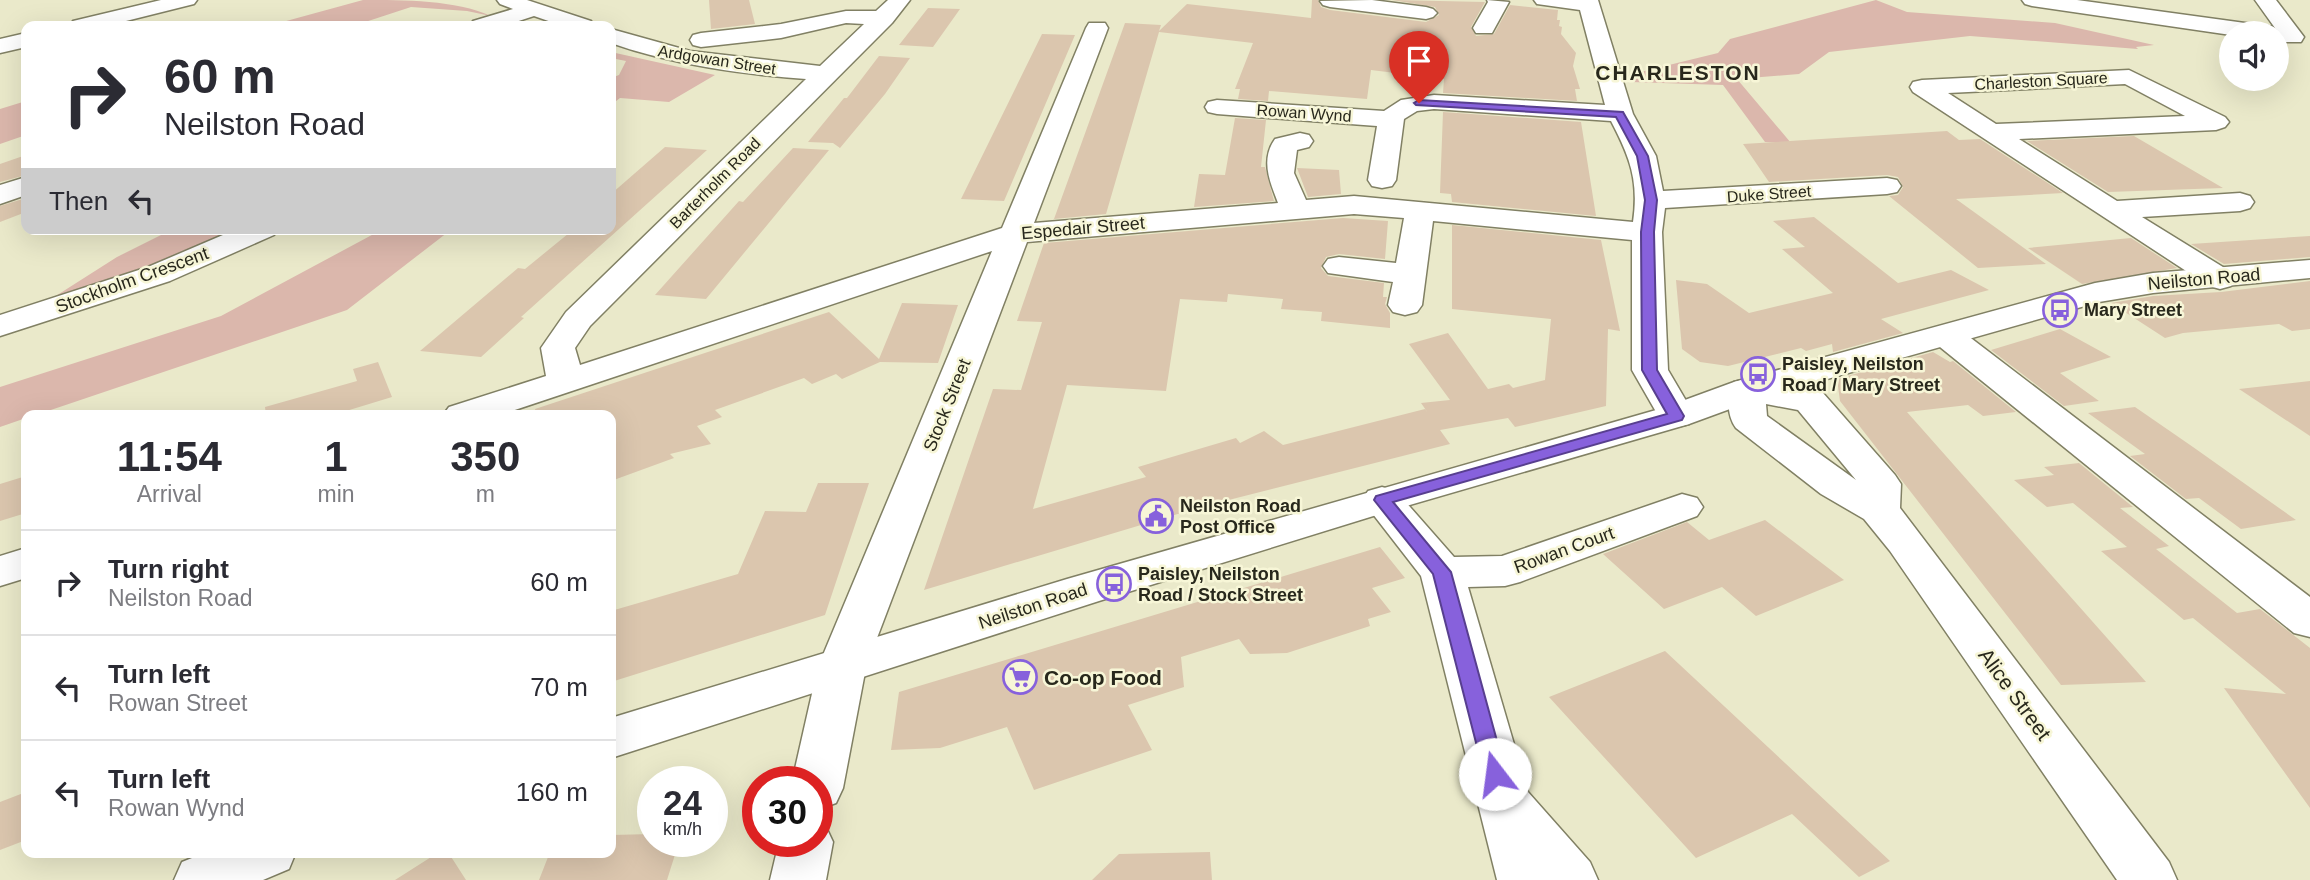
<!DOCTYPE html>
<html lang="en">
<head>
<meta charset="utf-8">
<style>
	body { margin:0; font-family:Helvetica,sans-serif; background:#f7f7f7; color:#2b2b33; height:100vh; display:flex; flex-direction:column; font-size:26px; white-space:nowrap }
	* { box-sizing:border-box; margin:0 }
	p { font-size:23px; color:#7c7c81 }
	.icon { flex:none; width:38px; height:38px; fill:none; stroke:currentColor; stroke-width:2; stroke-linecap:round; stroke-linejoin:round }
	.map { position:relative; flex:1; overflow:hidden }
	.sheet { position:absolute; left:21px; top:410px; width:595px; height:448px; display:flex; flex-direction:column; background:#fff; border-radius:14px; box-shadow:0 7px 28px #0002 }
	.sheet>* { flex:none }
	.banner { position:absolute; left:21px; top:21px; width:595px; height:214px; border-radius:14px; box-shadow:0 7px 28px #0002; background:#fff; color:#2b2b33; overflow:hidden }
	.buttons { position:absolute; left:2219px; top:21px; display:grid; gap:14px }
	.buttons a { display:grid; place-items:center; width:70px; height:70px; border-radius:50%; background:#fff; box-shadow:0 7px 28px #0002; font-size:35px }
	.speed { position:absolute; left:637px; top:766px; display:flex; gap:14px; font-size:35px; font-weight:700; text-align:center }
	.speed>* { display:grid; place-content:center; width:91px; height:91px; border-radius:50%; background:#fff; box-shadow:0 7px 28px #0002; line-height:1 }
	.speed small { font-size:18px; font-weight:400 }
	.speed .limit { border:10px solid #d22; background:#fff; color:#111 }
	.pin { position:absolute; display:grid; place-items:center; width:60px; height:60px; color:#fff; margin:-72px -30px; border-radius:50% 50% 50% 0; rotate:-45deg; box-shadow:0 0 7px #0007 }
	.pin .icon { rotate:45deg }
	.me { position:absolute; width:77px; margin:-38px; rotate:345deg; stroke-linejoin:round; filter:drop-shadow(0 0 5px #0008) }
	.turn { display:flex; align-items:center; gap:24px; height:147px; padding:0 28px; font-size:32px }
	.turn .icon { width:91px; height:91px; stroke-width:2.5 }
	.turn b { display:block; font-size:49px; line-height:60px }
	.then { display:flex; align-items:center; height:66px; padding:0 28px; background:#0003; gap:14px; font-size:26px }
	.eta { display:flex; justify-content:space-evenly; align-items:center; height:119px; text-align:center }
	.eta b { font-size:42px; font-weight:600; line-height:49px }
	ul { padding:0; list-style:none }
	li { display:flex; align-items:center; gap:21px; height:105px; padding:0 28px; border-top:2px solid #e1e1e2 }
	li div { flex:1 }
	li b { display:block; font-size:26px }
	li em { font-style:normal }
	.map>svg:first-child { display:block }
</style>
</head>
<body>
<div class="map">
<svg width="2310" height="880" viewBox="0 0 2310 880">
	<rect width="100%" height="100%" fill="#eae9ca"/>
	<!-- green -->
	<path fill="#dbb7ac" d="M 363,0 C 404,0 456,0 491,16 L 467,11 L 411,7 L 353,26 L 268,26 Z
		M 1876,0 L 1907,12 L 2055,23 L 2154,45 L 2136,47 L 2138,49 L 1970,36 L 1829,52 L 1799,74 L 1737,79 L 1791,143 L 1765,142 L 1723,85 L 1631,82 L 1628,75 L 1718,53 L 1730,39 Z
		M 611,52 L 715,75 L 669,102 L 620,98 L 611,105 L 611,78 L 619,75 L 626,61 L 611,58 Z
		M 26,101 L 26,135 L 0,144 L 0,109 Z
		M 173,229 L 242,229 L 169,262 L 40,306 L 117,257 Z
		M 383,229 L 452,229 L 347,310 L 36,415 L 26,415 L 26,418 L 0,427 L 0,387 L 221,316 Z"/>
	<!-- building -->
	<path fill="#dbc6ae" d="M 709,0 L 749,0 L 755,24 L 711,29 Z
		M 1312,0 L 1318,0 L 1321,7 L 1330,10 L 1426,22 L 1439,15 L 1435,7 L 1392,0 L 1485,2 L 1471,27 L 1476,36 L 1494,34 L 1510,5 L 1558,10 L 1557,20 L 1560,20 L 1559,26 L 1562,27 L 1561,34 L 1576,53 L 1573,66 L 1580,89 L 1575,89 L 1577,101 L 1443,93 L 1444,79 L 1371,70 L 1367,99 L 1269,91 L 1268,101 L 1238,99 L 1240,89 L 1235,89 L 1253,43 L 1159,32 L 1106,214 L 1054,219 L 1125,23 L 1161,25 L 1159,31 L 1187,4 L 1311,18 Z
		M 928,8 L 960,9 L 933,47 L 899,45 Z
		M 1042,34 L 1075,35 L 1004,201 L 961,199 Z
		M 879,56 L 910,58 L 885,94 L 840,148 L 833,143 L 808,142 L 844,98 L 847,98 Z
		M 1443,112 L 1581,122 L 1596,216 L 1452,202 L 1451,194 L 1440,193 Z
		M 1235,118 L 1266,120 L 1261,167 L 1265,167 L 1274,201 L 1194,207 L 1199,174 L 1225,175 Z
		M 1947,131 L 1959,140 L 1980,139 L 2063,193 L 1956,199 L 2046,264 L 1978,268 L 1889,196 L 1898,195 L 1903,187 L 1898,177 L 1887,175 L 1769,182 L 1743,144 Z
		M 2134,136 L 2223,188 L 2108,192 L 2027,141 Z
		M 665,147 L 707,150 L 521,317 L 524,318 L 481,357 L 420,351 L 518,268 L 525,269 L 574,229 L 611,229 L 611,194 Z
		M 793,148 L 829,150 L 706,299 L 655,295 L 739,201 L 743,202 Z
		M 26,155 L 26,175 L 0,182 L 0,164 Z
		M 1297,168 L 1339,170 L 1341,194 L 1308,197 Z
		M 26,198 L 26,212 L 0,222 L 0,206 Z
		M 1814,217 L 1898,283 L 1951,270 L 1989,290 L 1881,319 L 1903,333 L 1833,352 L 1832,344 L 1806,351 L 1801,348 L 1728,366 L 1700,362 L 1682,349 L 1676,280 L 1707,284 L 1749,313 L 1833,293 L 1782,249 L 1805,247 L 1773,221 Z
		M 1343,218 L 1388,221 L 1385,259 L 1339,254 L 1326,257 L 1321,268 L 1328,276 L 1384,283 L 1383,297 L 1387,297 L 1385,304 L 1390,313 L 1390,328 L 1321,321 L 1322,312 L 1281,309 L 1283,299 L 1228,294 L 1227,302 L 1180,299 L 1166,391 L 1067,385 L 1033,509 L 1146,477 L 1138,467 L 1236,438 L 1240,443 L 1264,431 L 1283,445 L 1425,409 L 1428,413 L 1421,403 L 1450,400 L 1409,344 L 1448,333 L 1488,389 L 1509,384 L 1513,388 L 1545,380 L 1551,319 L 1452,309 L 1452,225 L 1601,240 L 1620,331 L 1608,329 L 1606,406 L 1515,427 L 1508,418 L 1440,430 L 1450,444 L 1201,507 L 924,590 L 993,389 L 1021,390 L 1042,322 L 1017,321 L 1044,243 Z
		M 2310,236 L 2310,257 L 2224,264 L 2191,244 Z
		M 2131,238 L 2177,268 L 2082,284 L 2028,248 Z
		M 2310,281 L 2310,329 L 2292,331 L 2279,324 L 2183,333 L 2165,338 L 2111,303 L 2153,296 L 2221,292 Z
		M 902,303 L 958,305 L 938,363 L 880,362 L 842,379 L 836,374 L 812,384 L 804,378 L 715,410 L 722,417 L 697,426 L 711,444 L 670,454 L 674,458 L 611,481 L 611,415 L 536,415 L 535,409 L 829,312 L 879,359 Z
		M 2060,329 L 2111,357 L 2060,373 L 2099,401 L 2064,406 L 1991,350 Z
		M 1933,352 L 1950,362 L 1953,361 L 2016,412 L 1983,416 L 1968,405 L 1907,412 L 2146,682 L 2061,685 L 1840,401 L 1837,379 Z
		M 378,362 L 392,397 L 333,415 L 266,415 L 265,407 L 357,381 L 353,369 Z
		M 2310,381 L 2310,436 L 2239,389 Z
		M 2135,407 L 2193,447 L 2296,520 L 2241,529 L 2199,498 L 2186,499 L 2130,456 L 2145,454 L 2088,413 Z
		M 2079,463 L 2133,507 L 2120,508 L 2169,546 L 2156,549 L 2237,613 L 2260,609 L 2310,648 L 2310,808 L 2224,688 L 2286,694 L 2193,618 L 2184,620 L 2101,551 L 2127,547 L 2073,503 L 2047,507 L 2014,480 L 2054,475 L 2044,467 Z
		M 26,476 L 26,513 L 0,521 L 0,484 Z
		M 818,483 L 869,483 L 825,615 L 611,682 L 611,611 L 738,574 L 765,511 L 806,512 Z
		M 1765,520 L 1844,580 L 1756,616 L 1722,587 L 1664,609 L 1603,554 L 1687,522 L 1709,540 Z
		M 1380,547 L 1405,578 L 1372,588 L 1391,612 L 1368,619 L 1370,626 L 1287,653 L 1250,654 L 1239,639 L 1181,657 L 1184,687 L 1128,705 L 1152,750 L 1034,790 L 1007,727 L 940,748 L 891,750 L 899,692 Z
		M 1665,651 L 1890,861 L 1859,877 L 1792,814 L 1696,858 L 1549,697 Z
		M 26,792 L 26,840 L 0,850 L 0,802 Z
		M 653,834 L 653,842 L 679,842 L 667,880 L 539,880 L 550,852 L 611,852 L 611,835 Z
		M 439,852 L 448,852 L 466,880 L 395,880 Z
		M 1210,852 L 1212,880 L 1092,880 L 1119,854 Z"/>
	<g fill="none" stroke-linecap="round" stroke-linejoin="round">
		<!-- minor casing -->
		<g stroke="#818064" stroke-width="3">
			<path id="minor" d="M 161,0 L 197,0 L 194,4 L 106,26 L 70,26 L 73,21 Z
				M 497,0 L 527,0 L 591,21 L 594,26 L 563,26 L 534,16 L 503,26 L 470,26 L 473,21 L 513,9 L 500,4 Z
				M 888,0 L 910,0 L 892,23 L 590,326 L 575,348 L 580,365 L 1002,228 L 1086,28 L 1089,23 L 1105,23 L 1108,28 L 1034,223 L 1278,203 C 1270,182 1260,160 1275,139 L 1300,133 L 1309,135 L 1313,141 L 1309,147 L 1297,150 L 1294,173 L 1306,200 L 1354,196 L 1633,222 C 1639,181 1630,157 1611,121 L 1434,109 L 1417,111 L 1404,119 L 1396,180 L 1392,186 L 1382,188 L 1372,186 L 1368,180 L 1377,126 L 1217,114 L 1208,112 L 1205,107 L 1208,102 L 1217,100 L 1384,111 L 1401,100 L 1434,95 L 1605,105 L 1580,10 L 1537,4 L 1534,0 L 1598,0 L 1633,114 L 1656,156 L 1663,191 L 1887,178 L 1897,180 L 1901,186 L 1897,192 L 1887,194 L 1665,208 L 1662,232 L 1668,370 L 1695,416 L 1689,424 L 1676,427 L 1663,424 L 1632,370 L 1632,240 L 1433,221 L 1422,305 L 1417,312 L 1405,315 L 1393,312 L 1388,305 L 1393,282 L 1328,273 L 1323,266 L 1328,259 L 1339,257 L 1396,263 L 1404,218 L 1354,214 L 1027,242 L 866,667 L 843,788 L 836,803 L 817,810 L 817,782 L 792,782 L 818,667 L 992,251 L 500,415 L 443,415 L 449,407 L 546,376 L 541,348 L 566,312 L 806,79 C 740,74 674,65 611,43 L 611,29 L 690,51 L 820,66 L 864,24 L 846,23 L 781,38 L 701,47 L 693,45 L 690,40 L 693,35 L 701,33 L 781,24 L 846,11 L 876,11 Z
				M 1372,0 L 1426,7 L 1433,9 L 1437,13 L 1433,17 L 1426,19 L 1330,7 L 1323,5 L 1320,1 Z
				M 1487,0 L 1509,2 L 1492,33 L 1476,33 L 1473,28 L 1488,2 Z
				M 2022,0 L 2077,0 L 2267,26 L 2275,28 L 2278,33 L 2231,35 L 2032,6 L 2025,4 Z
				M 2255,0 L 2276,0 L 2304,37 L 2301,42 L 2285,42 Z
				M 26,33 L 26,47 L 0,53 L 0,39 Z
				M 2129,70 L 2225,117 L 2229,122 L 2225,127 L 2216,130 L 2019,139 L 2117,201 L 2240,193 L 2250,196 L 2254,202 L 2250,208 L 2240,211 L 2142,217 L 2231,272 L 2236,279 L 2231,286 L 2220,289 L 2209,286 L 1913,92 L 1910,87 L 1913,82 L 1922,80 ZM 2125,84 L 2185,116 L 1996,124 L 1948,93 Z
				M 26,177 L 26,195 L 0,204 L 0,185 Z
				M 237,229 L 278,229 L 274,235 L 170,281 L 0,336 L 0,315 L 148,267 Z
				M 1947,326 L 1959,329 L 2310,597 L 2310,637 L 2294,633 L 1935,343 L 1930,336 L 1935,329 Z
				M 1747,379 L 1823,393 L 1895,475 L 1901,484 L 1900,508 L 2169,862 L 2177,880 L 2117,880 L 1890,551 L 1864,519 L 1821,494 L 1736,428 C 1727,416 1726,395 1734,382 ZM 1766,404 L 1798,410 L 1856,480 L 1767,416 Z
				M 1382,487 L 1396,491 L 1454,557 L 1502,556 L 1682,494 L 1697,498 L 1703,507 L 1697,516 L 1520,582 L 1505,586 L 1468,587 L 1528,792 L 1590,862 L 1598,880 L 1497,880 L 1421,576 L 1362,500 L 1368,491 Z
				M 26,548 L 26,578 L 0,586 L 0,556 Z
				M 817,823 L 825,825 L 833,842 L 826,880 L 770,880 L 779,842 L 817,842 Z"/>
		</g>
		<!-- major casing -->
		<g stroke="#818064" stroke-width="3">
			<path id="major" d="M 2310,260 L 2310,278 L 2153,293 L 2099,302 L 1760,398 L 1689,424 L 1396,509 L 1099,601 L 611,758 L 611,718 L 1067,579 L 1663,408 L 1734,382 L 2095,283 L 2153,273 Z
				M 207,852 L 296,852 L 289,869 L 263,880 L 174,880 L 182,862 Z"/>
		</g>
		<!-- minor -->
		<use href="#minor" fill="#fff" fill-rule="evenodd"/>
		<!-- major -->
		<use href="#major" fill="#fff" fill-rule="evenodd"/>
	</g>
	<!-- route -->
	<path fill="#8761dc" stroke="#583f8f" stroke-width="2" d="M 1419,100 L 1623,112 L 1648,156 L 1657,200 L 1654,232 L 1657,370 L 1684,416 L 1682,420 L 1393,502 L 1451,572 L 1506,774 L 1502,780 L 1495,782 L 1487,780 L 1484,774 L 1433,574 L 1374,500 L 1376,496 L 1667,414 L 1642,370 L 1641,232 L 1645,200 L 1637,156 L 1616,117 L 1416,105 L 1414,103 Z"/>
	<!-- icons -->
	<defs>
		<g id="bus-ring" transform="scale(1.75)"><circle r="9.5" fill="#f7f6d7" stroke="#8761dc" stroke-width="1.5"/><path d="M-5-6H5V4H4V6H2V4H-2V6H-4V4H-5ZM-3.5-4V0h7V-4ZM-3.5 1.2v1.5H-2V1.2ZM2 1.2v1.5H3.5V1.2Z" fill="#8761dc"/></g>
		<g id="civic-ring" transform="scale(1.75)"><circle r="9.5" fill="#f7f6d7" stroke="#8761dc" stroke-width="1.5"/><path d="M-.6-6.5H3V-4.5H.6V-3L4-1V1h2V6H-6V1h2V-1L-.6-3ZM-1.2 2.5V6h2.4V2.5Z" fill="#8761dc"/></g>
		<g id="supermarket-ring" transform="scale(1.75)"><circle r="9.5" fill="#f7f6d7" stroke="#8761dc" stroke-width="1.5"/><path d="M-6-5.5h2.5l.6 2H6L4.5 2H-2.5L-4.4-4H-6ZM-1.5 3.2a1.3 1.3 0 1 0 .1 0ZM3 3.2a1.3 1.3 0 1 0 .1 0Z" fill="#8761dc"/></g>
	</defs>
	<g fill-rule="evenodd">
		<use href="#bus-ring" x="2060" y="310"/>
		<use href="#bus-ring" x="1758" y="374"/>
		<use href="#civic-ring" x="1156" y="516"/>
		<use href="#bus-ring" x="1114" y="584"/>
		<use href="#supermarket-ring" x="1020" y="677"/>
	</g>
	<g text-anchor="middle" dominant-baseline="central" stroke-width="5" stroke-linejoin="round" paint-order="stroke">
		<!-- far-street labels -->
		<g font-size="16" fill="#28281c" stroke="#f7f6d7">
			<text transform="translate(717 60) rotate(9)">Ardgowan Street</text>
			<text transform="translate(2041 81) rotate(-3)">Charleston Square</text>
			<text transform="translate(1304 113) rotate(4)">Rowan Wynd</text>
			<text transform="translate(715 183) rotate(-45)">Barterholm Road</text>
			<text transform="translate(1769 194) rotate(-4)">Duke Street</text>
		</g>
		<!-- street labels -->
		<g font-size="18" fill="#28281c" stroke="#f7f6d7">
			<text transform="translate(1083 228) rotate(-5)">Espedair Street</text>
			<text transform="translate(2204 279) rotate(-5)">Neilston Road</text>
			<text transform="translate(132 280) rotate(-20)">Stockholm Crescent</text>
			<text transform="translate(947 405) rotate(-68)">Stock Street</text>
			<text transform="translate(1564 550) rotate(-20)">Rowan Court</text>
			<text transform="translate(1033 606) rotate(-18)">Neilston Road</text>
		</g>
		<!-- poi labels -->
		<g font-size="18" font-weight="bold" fill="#28281c" stroke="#f7f6d7" text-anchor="start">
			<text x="2084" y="310">Mary Street</text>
			<text x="1782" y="364">Paisley, Neilston<tspan x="1782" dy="21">Road / Mary Street</tspan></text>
			<text x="1180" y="506">Neilston Road<tspan x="1180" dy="21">Post Office</tspan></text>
			<text x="1138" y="574">Paisley, Neilston<tspan x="1138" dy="21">Road / Stock Street</tspan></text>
		</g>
		<!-- far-district labels -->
		<g font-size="21" font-weight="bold" letter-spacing="2" fill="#28281c" stroke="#f7f6d7">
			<text x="1678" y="72">CHARLESTON</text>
		</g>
		<!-- near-poi labels -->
		<g font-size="21" font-weight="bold" fill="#28281c" stroke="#f7f6d7" text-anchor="start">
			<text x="1044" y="677">Co-op Food</text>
		</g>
		<!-- near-street labels -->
		<g font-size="21" fill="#28281c" stroke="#f7f6d7">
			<text transform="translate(2015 694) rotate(54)">Alice Street</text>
		</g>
	</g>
</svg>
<div class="buttons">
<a><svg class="icon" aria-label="sound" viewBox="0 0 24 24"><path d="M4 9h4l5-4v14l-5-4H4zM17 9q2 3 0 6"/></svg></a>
</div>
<div class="speed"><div>24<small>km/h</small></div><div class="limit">30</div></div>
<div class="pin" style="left:1419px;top:103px;background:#d93025"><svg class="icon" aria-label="arrive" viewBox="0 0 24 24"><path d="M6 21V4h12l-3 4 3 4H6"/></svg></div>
<svg class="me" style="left:1495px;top:774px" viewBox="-20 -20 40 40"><circle r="19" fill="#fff"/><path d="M0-13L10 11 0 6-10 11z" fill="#8761dc"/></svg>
<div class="banner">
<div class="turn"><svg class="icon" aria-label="right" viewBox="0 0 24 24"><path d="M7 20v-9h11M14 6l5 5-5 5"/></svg><div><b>60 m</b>Neilston Road</div></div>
<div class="then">Then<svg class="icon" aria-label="left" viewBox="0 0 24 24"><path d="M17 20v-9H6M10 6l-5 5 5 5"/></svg></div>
</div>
<section class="sheet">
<div class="eta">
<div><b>11:54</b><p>Arrival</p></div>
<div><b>1</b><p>min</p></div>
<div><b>350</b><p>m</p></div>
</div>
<ul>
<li><svg class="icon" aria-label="right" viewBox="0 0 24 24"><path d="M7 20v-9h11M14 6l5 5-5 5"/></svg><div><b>Turn right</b><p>Neilston Road</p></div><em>60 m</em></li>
<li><svg class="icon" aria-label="left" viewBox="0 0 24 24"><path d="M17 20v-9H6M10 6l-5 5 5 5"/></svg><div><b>Turn left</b><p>Rowan Street</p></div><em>70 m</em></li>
<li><svg class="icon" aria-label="left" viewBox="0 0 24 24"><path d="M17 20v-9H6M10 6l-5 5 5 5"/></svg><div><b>Turn left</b><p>Rowan Wynd</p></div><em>160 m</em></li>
</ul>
</section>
</div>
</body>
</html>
